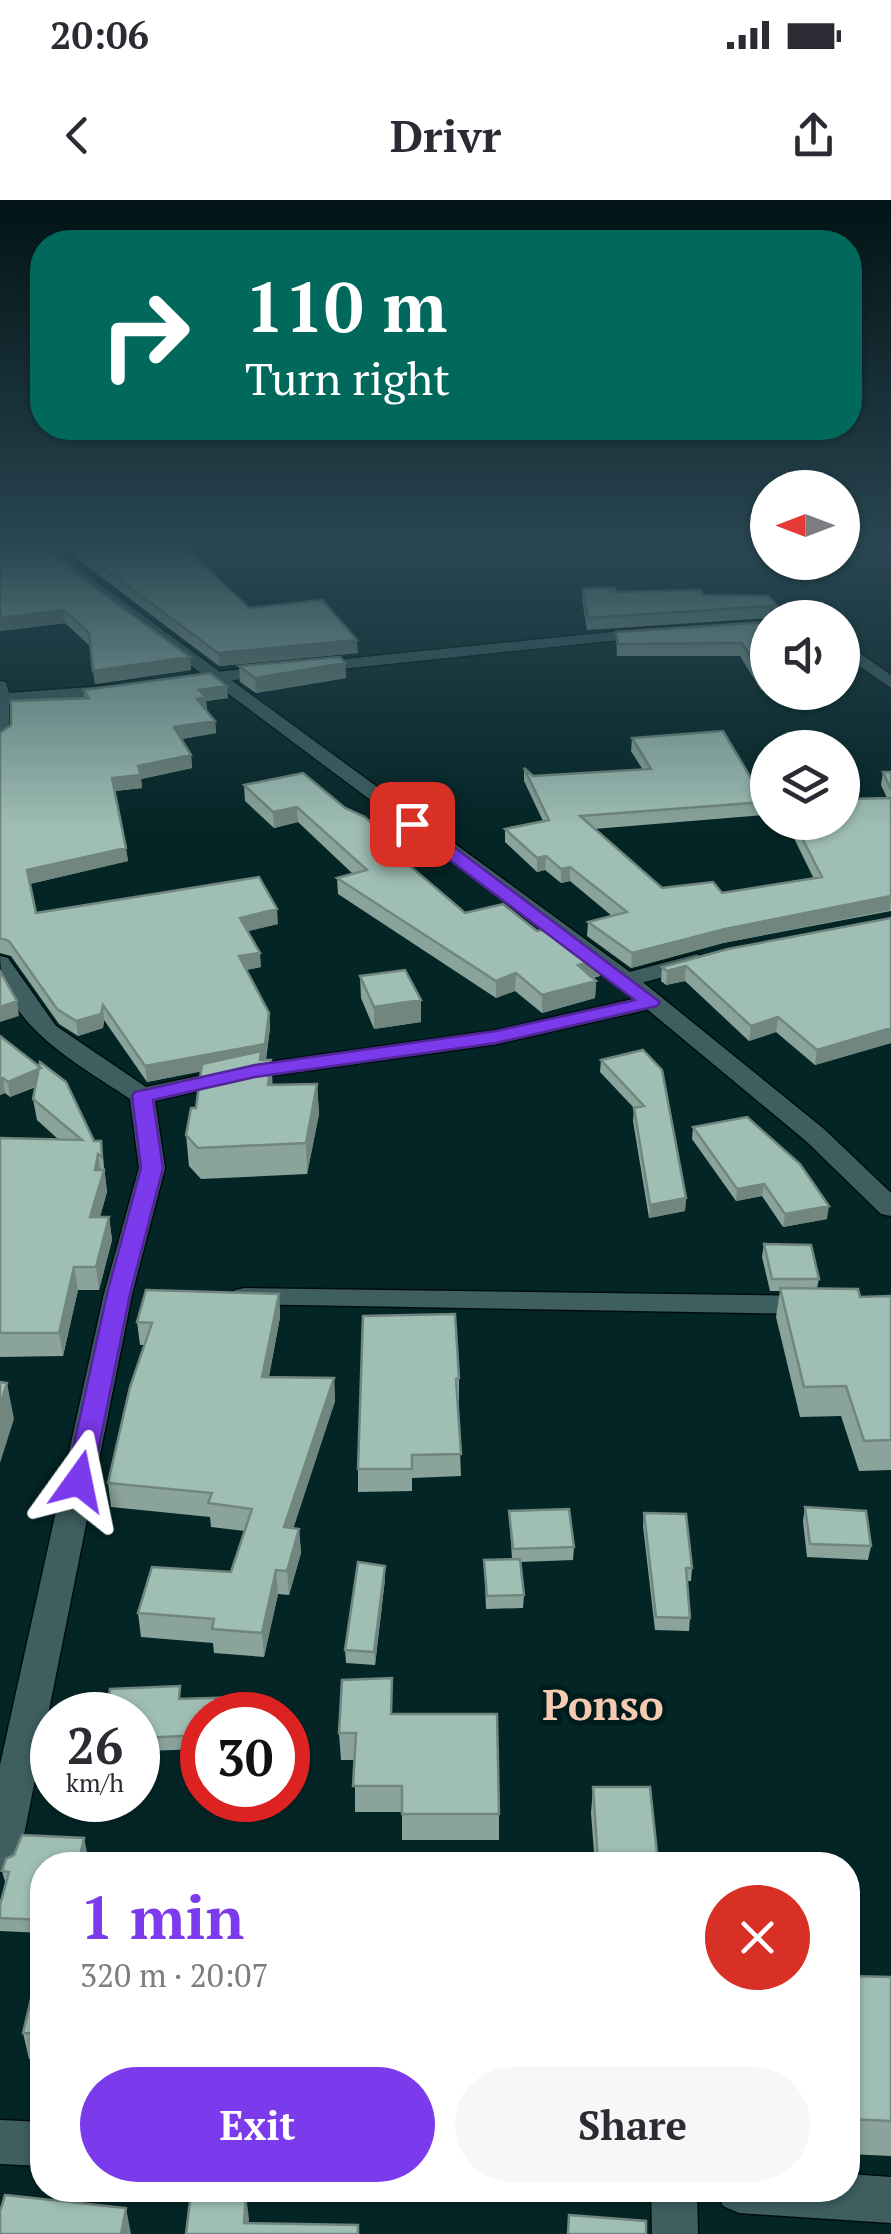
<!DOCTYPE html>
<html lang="en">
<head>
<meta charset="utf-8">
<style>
	body { margin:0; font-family:"PT Serif",serif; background:#f7f7f7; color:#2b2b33; height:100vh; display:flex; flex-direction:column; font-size:38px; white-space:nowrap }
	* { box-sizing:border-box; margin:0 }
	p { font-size:32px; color:#7c7c81 }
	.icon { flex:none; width:55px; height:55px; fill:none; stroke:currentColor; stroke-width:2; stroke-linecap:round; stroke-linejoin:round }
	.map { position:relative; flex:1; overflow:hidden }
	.sheet { position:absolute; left:30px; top:1652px; width:830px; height:350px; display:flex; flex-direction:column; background:#fff; border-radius:40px; box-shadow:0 2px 8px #0004 }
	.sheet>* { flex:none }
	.guide { position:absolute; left:30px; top:30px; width:832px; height:210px; border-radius:40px; box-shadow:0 2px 8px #0004; background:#00695c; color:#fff; overflow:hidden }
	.needle { width:65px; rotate:270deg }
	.fabs { position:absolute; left:750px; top:270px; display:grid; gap:20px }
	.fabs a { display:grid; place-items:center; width:110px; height:110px; border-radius:50%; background:#fff; box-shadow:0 2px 8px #0004; font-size:50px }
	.speed { position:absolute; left:30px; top:1492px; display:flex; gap:20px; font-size:50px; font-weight:700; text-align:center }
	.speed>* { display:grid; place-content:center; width:130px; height:130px; border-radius:50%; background:#fff; box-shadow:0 2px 8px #0004; line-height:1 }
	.speed small { font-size:25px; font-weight:400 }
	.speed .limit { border:15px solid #d22; background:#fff; color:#111 }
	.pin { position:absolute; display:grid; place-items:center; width:85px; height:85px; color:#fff; margin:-42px; border-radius:20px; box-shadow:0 5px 15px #0006 }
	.me { position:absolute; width:110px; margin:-55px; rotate:12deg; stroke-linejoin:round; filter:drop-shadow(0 0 8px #0008) }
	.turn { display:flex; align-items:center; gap:35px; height:210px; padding:0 50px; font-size:45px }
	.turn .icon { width:130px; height:130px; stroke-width:2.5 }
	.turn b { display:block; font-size:70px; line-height:85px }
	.round { display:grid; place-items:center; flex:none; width:105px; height:105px; border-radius:52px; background:#f7f7f7 }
	.head { display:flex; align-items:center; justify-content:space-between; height:170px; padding:0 50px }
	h1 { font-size:60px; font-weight:700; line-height:75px; color:#7c3aed }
	.primary-button { display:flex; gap:20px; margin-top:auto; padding:20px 50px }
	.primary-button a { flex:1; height:115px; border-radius:60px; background:#7c3aed; color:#fff; font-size:40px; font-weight:700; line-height:115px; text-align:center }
	.primary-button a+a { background:#f7f7f7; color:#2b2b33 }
	.status { display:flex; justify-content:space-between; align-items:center; height:70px; padding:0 50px; background:#fff; direction:ltr }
	.status svg { height:28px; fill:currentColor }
	header { display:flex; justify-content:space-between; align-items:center; height:130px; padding:0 50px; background:#fff; font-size:45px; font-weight:700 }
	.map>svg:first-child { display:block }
</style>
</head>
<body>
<div class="status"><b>20:06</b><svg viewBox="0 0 49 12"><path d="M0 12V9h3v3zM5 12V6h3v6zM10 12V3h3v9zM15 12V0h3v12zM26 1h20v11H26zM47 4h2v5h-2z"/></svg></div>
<header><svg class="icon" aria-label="back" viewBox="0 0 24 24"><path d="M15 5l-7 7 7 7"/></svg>Drivr<svg class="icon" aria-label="share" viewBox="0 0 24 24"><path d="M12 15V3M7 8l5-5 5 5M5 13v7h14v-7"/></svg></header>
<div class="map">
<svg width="891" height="2034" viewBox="0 0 891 2034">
	<rect width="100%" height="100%" fill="#042526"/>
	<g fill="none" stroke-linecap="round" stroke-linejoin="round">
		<!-- minor casing -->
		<g stroke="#000d0e" stroke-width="3">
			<path id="minor" d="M 651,428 L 657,430 L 657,436 L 187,485 L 178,480 L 187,475 Z
				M 842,441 L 891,475 L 891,488 L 842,454 Z
				M 0,481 L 6,482 L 9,493 L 119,485 L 128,490 L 119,495 L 9,504 L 9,538 L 0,544 Z
				M 697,754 L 708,761 L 705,766 L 626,787 L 615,780 L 618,775 Z
				M 0,756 L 8,758 L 56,826 L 146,887 L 255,864 L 497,830 L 651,795 L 663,802 L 659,807 L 497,844 L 255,878 L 155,901 L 165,968 L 132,1094 L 20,1655 L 14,1667 L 0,1672 L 0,1565 L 104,1094 L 139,968 L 130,899 C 80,865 0,824 0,756 Z
				M 245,1088 L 812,1096 L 822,1098 L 827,1105 L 822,1112 L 812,1114 L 235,1104 L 230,1097 L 235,1090 Z
				M 0,1920 L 42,1922 L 42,1966 L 0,1964 Z
				M 848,1974 L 891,1977 L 891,2023 L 739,2013 L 723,2006 L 716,1990 L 848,1990 Z
				M 651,1990 L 697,1990 L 698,2034 L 652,2034 Z"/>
		</g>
		<!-- secondary casing -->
		<g stroke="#000d0e" stroke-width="3">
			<path id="secondary" d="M 39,346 L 55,346 L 85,373 L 634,775 L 824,929 L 891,993 L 891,1016 L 881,1014 L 806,941 L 618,785 L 75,379 Z"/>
		</g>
		<!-- minor -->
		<use href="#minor" fill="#3e5e60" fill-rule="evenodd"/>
		<!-- secondary -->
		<use href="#secondary" fill="#3e5e60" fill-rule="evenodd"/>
	</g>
	<!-- wall -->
	<path fill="#8aa49b" d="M 0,346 L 71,370 L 190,457 L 191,470 L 95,484 L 90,446 L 65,423 L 0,431 Z
		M 60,346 L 176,346 L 176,351 L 249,408 L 358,453 L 219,466 Z
		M 583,388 L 616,392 L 768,396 L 788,418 L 768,418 L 587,430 L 582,400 Z
		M 768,422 L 768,490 L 761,490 L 740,456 L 617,456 L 616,432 Z
		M 345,463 L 346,478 L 256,493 L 240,482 L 239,466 Z
		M 84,490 L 228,498 L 206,501 L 207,510 L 215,521 L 216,533 L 181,539 L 191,555 L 192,568 L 141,579 L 142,588 L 115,591 L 128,661 L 30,684 L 36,713 L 278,724 L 247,731 L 261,767 L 246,770 L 269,813 L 270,828 L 266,859 L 262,860 L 272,885 L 317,884 L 319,914 L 307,974 L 201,979 L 189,966 L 186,935 L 196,908 L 201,871 L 147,882 L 104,820 L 103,828 L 78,836 L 59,824 L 11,756 L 0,753 L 0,533 L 85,499 Z
		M 632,538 L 765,602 L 764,615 L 594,629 L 662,688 L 722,693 L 814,679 L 786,622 L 842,622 L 849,599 L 887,598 L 881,585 L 883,572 L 891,572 L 891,711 L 723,743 L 631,768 L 587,736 L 588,722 L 612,716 L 570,681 L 561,683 L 545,670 L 537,672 L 505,642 L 505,629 L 543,621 L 524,581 L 524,568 L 533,576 L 643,570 L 631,551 Z
		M 244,585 L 345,608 L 391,640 L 391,650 L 465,713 L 537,731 L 601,759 L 600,776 L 593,778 L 596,781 L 595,798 L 542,813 L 515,791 L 496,798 L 338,694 L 337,678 L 353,674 L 298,622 L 274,628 L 245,601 Z
		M 891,718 L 891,843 L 815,865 L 776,832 L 749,841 L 685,781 L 666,785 L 661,781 L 662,767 Z
		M 360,776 L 421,822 L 374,829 L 361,798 Z
		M 0,836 L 94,941 L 101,941 L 107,992 L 100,1017 L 109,1017 L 112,1040 L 99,1090 L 78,1090 L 63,1156 L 0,1157 L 0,938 L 59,940 L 37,920 L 33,899 L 36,887 L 10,897 L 5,893 L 0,895 Z
		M 643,850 L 686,998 L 685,1011 L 649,1018 L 633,921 L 634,908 L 600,872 L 601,860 Z
		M 693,927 L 827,1019 L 783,1027 L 762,996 L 736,1001 L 692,939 Z
		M 764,1044 L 819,1079 L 817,1088 L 860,1097 L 891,1096 L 891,1270 L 859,1271 L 841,1216 L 800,1217 L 776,1117 L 780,1091 L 770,1091 L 762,1057 Z
		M 279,1094 L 280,1117 L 269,1177 L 334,1178 L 335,1201 L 293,1328 L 299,1329 L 301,1353 L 289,1395 L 278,1394 L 264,1457 L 214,1453 L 213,1443 L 141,1437 L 138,1413 L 231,1372 L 245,1331 L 211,1327 L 210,1317 L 111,1307 L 108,1283 L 144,1145 L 140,1145 L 137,1122 Z
		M 363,1116 L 459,1178 L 459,1201 L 458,1201 L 461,1276 L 412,1278 L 412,1291 L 358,1292 L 358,1269 Z
		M 805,1307 L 871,1346 L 868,1360 L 807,1357 L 803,1321 Z
		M 509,1311 L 574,1347 L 573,1360 L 520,1362 L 524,1395 L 523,1408 L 486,1409 L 484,1360 L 512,1359 Z
		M 644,1313 L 692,1368 L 691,1381 L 687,1381 L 690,1418 L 689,1431 L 655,1430 L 643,1326 Z
		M 385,1379 L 375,1465 L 346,1463 L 345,1450 Z
		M 182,1499 L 242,1510 L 202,1515 L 202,1549 L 145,1551 L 143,1576 L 138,1576 L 138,1515 Z
		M 392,1514 L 499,1614 L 499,1640 L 402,1640 L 402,1612 L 355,1612 L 355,1560 L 341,1560 L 339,1533 Z
		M 593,1587 L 658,1662 L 657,1665 L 595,1665 L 591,1613 Z
		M 87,1652 L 42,1665 L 42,1733 L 0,1731 L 0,1705 L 6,1685 L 2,1671 Z
		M 42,1752 L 42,1860 L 29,1859 L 23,1833 Z
		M 848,1776 L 891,1777 L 891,1956 L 848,1954 Z"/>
	<!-- shaded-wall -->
	<path fill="#70867e" d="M 64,410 L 65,423 L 0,431 L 0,418 Z
		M 357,440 L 358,453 L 219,466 L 218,453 Z
		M 190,457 L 191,470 L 95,484 L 93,471 Z
		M 345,463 L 346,478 L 256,493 L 255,478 Z
		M 227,486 L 228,498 L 206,501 L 207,510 L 197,499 L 199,490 Z
		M 215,521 L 216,533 L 176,540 L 174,527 Z
		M 191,555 L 192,568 L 141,579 L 142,588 L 114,591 L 112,578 L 138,566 Z
		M 297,607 L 298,622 L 274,628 L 273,612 Z
		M 391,640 L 392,656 L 382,642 Z
		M 126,648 L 128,661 L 29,684 L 27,670 Z
		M 546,656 L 545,670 L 537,672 L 537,658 Z
		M 570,667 L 570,681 L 561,683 L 561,669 Z
		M 891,696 L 890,710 L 723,743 L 631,768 L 632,753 L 725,729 Z
		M 277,709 L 278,724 L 241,733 L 240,718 Z
		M 260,753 L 261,767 L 240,771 L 239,756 Z
		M 601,759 L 600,776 L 577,782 L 578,765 Z
		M 686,766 L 685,781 L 666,785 L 667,771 Z
		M 516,773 L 515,791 L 496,798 L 496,781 Z
		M 596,781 L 595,798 L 542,813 L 542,795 Z
		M 421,800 L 421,822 L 374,829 L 374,807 Z
		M 17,801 L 19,816 L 0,822 L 0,807 Z
		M 103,805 L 104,820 L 103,828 L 78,836 L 76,821 Z
		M 269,813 L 270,828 L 266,859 L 147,882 L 145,866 Z
		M 778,817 L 776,832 L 749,841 L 751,826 Z
		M 891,828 L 891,843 L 815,865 L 817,850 Z
		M 271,860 L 273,889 L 268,885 Z
		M 41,868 L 43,883 L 10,897 L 8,882 Z
		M 3,878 L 5,893 L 0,895 L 0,879 Z
		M 317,884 L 319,914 L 307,974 L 306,943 Z
		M 101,941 L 107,992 L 93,1040 L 90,1017 L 95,970 L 98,954 L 101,976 L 104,972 Z
		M 764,984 L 762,996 L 736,1001 L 737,989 Z
		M 686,998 L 685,1011 L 649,1018 L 650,1005 Z
		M 829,1006 L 827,1019 L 783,1027 L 785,1014 Z
		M 109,1017 L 112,1040 L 99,1090 L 96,1067 Z
		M 74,1067 L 78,1090 L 63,1156 L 59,1133 Z
		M 279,1094 L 280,1117 L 264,1201 L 262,1177 Z
		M 334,1178 L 335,1201 L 286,1351 L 284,1327 Z
		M 7,1183 L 14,1219 L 0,1263 L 0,1205 Z
		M 299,1329 L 301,1353 L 289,1395 L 287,1371 Z
		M 385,1366 L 385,1379 L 375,1465 L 374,1452 Z
		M 276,1370 L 278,1394 L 264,1457 L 262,1433 Z
		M 143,1538 L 145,1551 L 143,1576 L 141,1563 Z
		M 84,1638 L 87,1652 L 84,1665 L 78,1665 Z
		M 246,1994 L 249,2019 L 248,2034 L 244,2023 Z
		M 126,2008 L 131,2034 L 121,2034 Z"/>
	<!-- building -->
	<path fill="#a0bfb4" stroke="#70867e" stroke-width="2.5" d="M 0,346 L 46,346 L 71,370 L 190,457 L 93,471 L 89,433 L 64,410 L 0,418 Z
		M 74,346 L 175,346 L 176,352 L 181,346 L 183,346 L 249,408 L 322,400 L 357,440 L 218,453 Z
		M 583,388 L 615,388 L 616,392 L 700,390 L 703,395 L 768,396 L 788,418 L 770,418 L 772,406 L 588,418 Z
		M 768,422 L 768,477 L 763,477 L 742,443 L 618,444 L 616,432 Z
		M 340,457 L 345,463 L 255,478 L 239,466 Z
		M 210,473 L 227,486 L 199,490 L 206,497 L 197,499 L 215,521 L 174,527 L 191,555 L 138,566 L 141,575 L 112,578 L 126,648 L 27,670 L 36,713 L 259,677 L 277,709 L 240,718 L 260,753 L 239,756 L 269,813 L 265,844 L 145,866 L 103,805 L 101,814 L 76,821 L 57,809 L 9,741 L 0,738 L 0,533 L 11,525 L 11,501 L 89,498 L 84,490 Z
		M 723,531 L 765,602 L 580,616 L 662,688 L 713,682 L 722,693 L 822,677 L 794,622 L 842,622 L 842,606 L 852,606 L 849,599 L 891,598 L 891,696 L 725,729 L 632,753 L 588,722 L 627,712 L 570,667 L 561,669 L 546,656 L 537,658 L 505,629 L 549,620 L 524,568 L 533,576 L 651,569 L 632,538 Z
		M 883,572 L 891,572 L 891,590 Z
		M 303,573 L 345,608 L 365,617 L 391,640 L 382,642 L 465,713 L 503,704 L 537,731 L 557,727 L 601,759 L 578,765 L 596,781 L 542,795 L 516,773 L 496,781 L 337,678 L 367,670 L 297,607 L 273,612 L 244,585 Z
		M 891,718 L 891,828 L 817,850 L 778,817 L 751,826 L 686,766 L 667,771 L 662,767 L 728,749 Z
		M 405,770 L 421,800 L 374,807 L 360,776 Z
		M 0,771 L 17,801 L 0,807 Z
		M 0,836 L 41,868 L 8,882 L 3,878 L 0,879 Z
		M 643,850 L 662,870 L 686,998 L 650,1005 L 634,908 L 644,906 L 601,860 Z
		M 261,851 L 260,860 L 271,860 L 268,885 L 317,884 L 306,943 L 198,948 L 186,935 L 191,908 L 196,908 L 202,864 Z
		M 40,862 L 66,882 L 94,941 L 101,941 L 102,957 L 98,954 L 95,970 L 104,970 L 90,1017 L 109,1017 L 96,1067 L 74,1067 L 59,1133 L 0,1133 L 0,938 L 82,940 L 33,899 Z
		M 747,917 L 800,964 L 829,1006 L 785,1014 L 764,984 L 737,989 L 693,927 Z
		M 764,1044 L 811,1045 L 819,1079 L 772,1079 Z
		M 780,1088 L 858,1089 L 860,1097 L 891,1096 L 891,1240 L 864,1241 L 846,1186 L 804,1187 Z
		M 146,1090 L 279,1094 L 262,1177 L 334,1178 L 284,1327 L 299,1329 L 287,1371 L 276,1370 L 262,1433 L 212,1429 L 214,1419 L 138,1413 L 152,1367 L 231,1372 L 252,1309 L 208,1303 L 212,1293 L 108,1283 L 130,1187 L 152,1123 L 137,1122 Z
		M 455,1114 L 459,1178 L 456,1179 L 461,1254 L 412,1255 L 412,1269 L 358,1269 L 363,1116 Z
		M 0,1182 L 7,1183 L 0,1205 Z
		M 805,1307 L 866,1311 L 871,1346 L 810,1344 Z
		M 569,1309 L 574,1347 L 513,1349 L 509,1311 Z
		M 644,1313 L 686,1314 L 692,1368 L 686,1368 L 690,1418 L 656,1417 Z
		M 520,1359 L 524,1395 L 487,1396 L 484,1360 Z
		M 358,1362 L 385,1366 L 374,1452 L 345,1450 Z
		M 392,1478 L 391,1514 L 497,1514 L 499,1614 L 402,1614 L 402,1586 L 353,1586 L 356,1533 L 339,1533 L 342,1480 Z
		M 180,1486 L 179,1499 L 241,1497 L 240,1515 L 202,1515 L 202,1535 L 143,1538 L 141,1563 L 138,1563 L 138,1515 L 107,1515 L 110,1489 Z
		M 593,1587 L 650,1587 L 658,1662 L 598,1662 Z
		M 22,1635 L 84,1638 L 78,1665 L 42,1665 L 42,1720 L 0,1718 L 0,1705 L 9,1672 L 2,1671 L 6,1659 L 14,1655 Z
		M 42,1752 L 42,1834 L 23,1833 Z
		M 848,1776 L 891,1777 L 891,1921 L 848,1919 Z
		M 191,1993 L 246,1994 L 244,2023 L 358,2025 L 358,2034 L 186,2034 Z
		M 5,1995 L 126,2008 L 121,2034 L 0,2034 L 0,2012 Z
		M 569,2015 L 646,2021 L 646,2034 L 568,2034 Z"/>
	<!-- sky -->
	<linearGradient id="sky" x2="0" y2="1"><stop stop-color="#021415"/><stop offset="0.55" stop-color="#294652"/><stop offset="1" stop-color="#294652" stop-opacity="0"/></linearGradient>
	<rect width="891" height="631" fill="url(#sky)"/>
	<!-- route -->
	<path fill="#7c3aed" stroke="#51269a" stroke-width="2.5" d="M 406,620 L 418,620 L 660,802 L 657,806 L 496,843 L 255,877 L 153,900 L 163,968 L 130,1094 L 92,1281 L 89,1288 L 69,1288 L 66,1281 L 107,1094 L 141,968 L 132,896 L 135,892 L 255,865 L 496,831 L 635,800 L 406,627 Z"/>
	<g text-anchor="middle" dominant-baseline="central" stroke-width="10" stroke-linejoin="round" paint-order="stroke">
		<!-- near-quarter labels -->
		<g font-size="42" font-weight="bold" fill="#f5cab1" stroke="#001b1d">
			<text x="603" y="1504">Ponso</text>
		</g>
	</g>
</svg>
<div class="fabs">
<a><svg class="needle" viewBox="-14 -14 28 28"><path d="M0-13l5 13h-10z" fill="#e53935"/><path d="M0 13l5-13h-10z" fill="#7c7c81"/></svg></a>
<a><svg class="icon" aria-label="sound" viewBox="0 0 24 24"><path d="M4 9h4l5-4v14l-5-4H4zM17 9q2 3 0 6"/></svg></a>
<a><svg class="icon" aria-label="layers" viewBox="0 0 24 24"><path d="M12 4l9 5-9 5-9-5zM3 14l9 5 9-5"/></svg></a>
</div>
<div class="speed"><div>26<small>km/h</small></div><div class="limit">30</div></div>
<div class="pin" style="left:412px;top:624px;background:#d93025"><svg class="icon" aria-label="arrive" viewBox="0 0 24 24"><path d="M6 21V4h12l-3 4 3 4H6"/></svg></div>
<svg class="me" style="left:79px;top:1281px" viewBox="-20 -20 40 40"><path d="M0-17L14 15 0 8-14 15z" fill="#7c3aed" stroke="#fff" stroke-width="4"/></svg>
<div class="guide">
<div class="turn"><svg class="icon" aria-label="right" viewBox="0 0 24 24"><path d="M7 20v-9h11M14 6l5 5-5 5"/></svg><div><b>110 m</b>Turn right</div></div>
</div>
<section class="sheet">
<div class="head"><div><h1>1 min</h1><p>320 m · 20:07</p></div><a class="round" style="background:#d93025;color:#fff"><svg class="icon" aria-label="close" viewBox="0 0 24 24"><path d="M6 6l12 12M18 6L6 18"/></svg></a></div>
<div class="primary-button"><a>Exit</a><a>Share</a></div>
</section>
</div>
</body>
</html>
